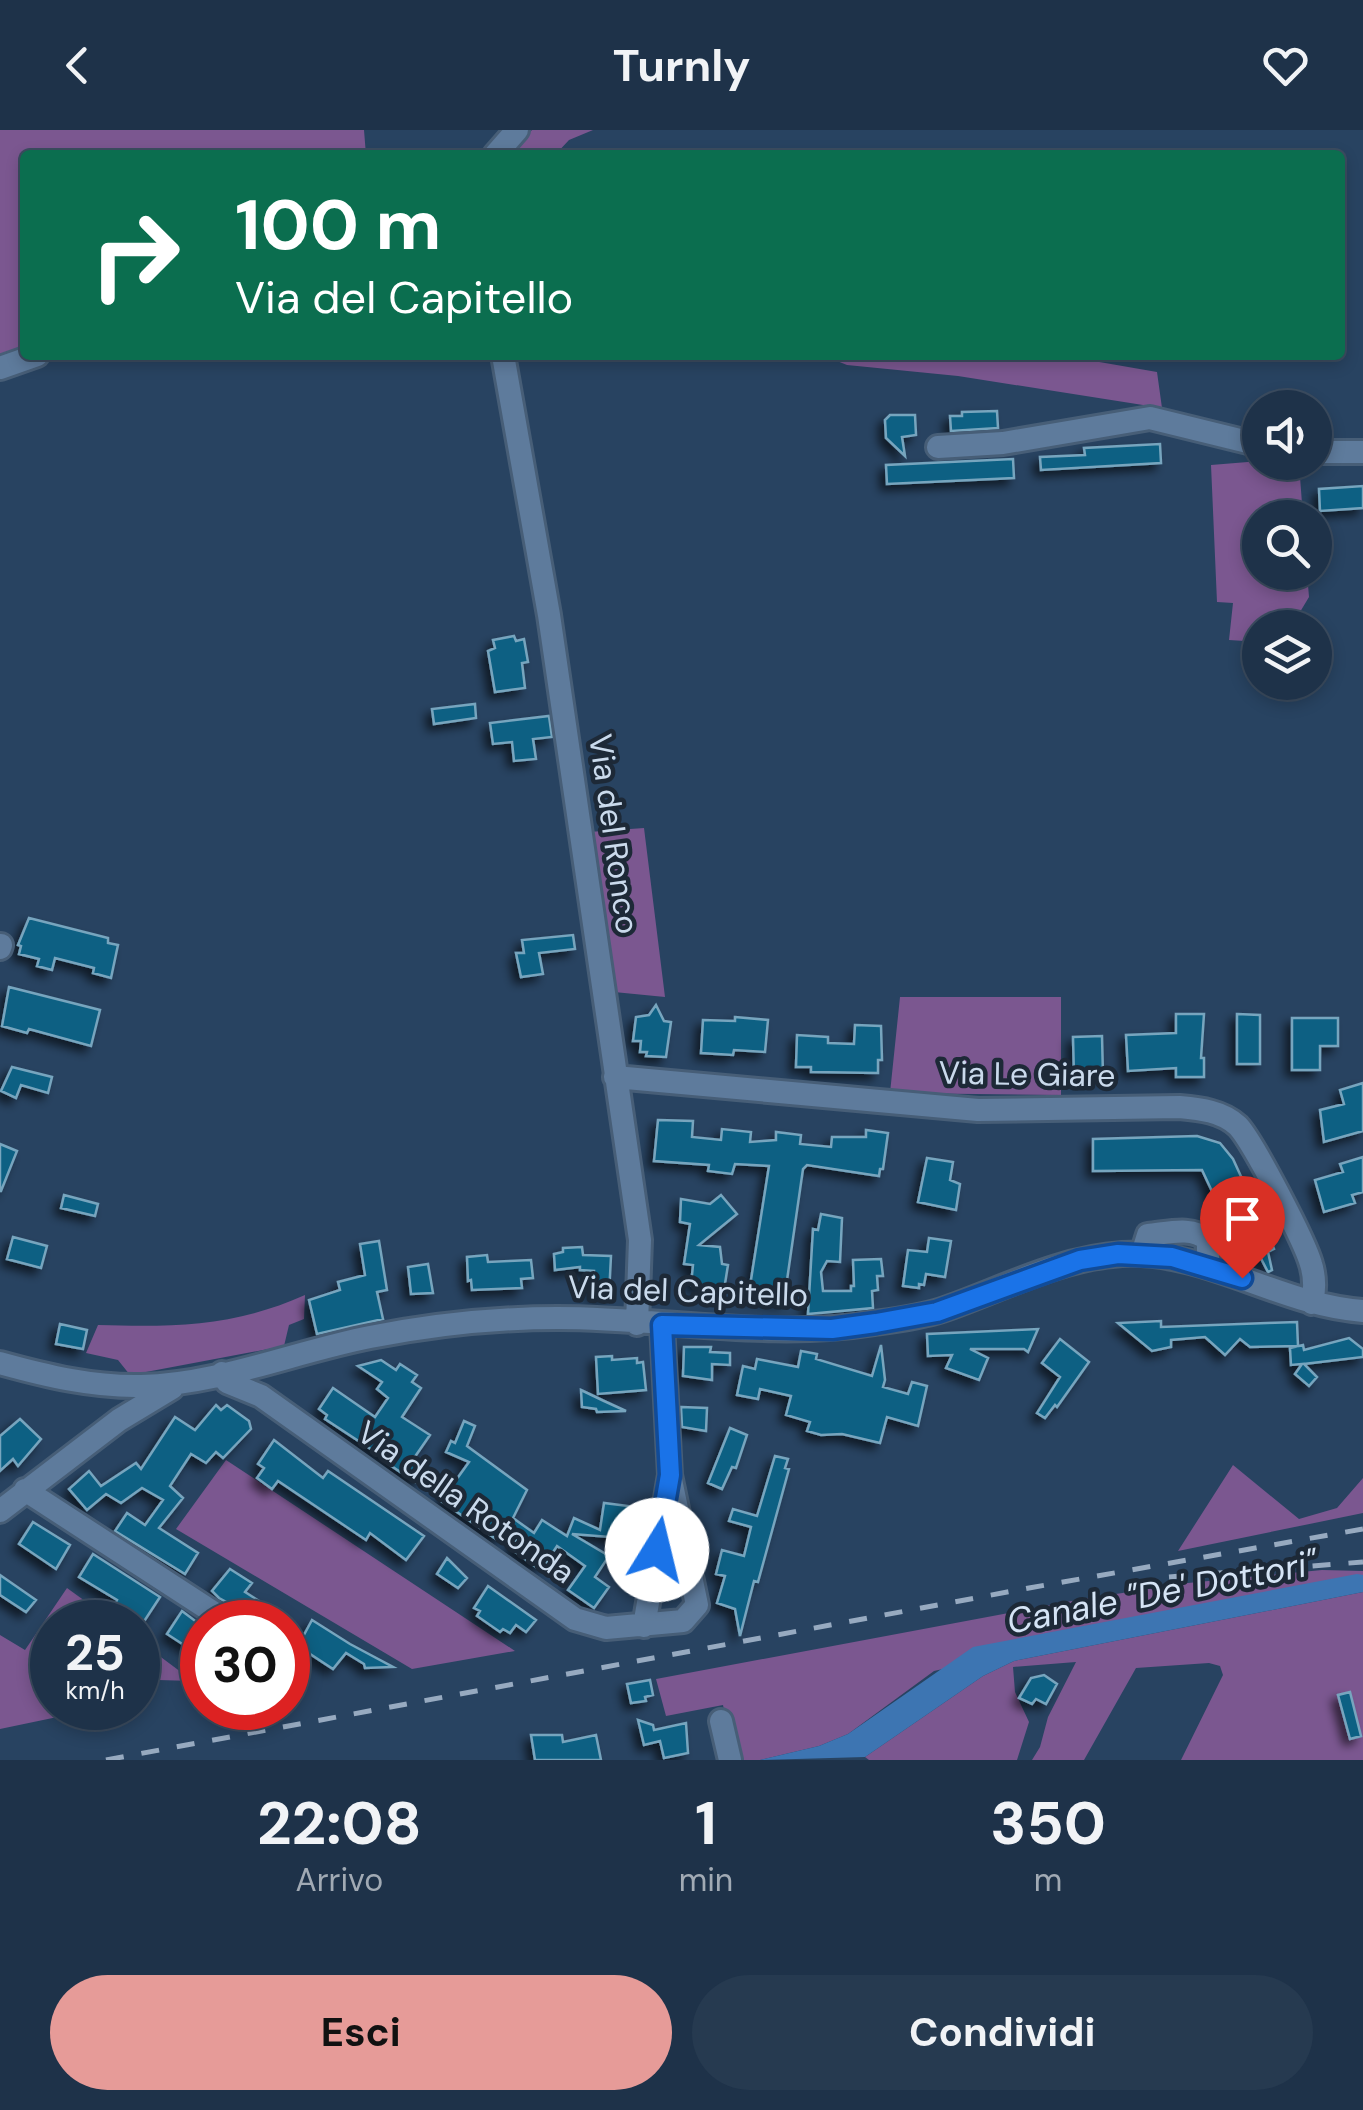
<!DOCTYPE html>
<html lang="it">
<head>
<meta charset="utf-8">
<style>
	body { margin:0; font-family:"DM Sans",sans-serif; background:#263a50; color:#f1f3f6; height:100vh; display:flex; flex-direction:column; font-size:38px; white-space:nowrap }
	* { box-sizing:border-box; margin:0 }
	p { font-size:32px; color:#a1aab4 }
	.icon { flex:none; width:55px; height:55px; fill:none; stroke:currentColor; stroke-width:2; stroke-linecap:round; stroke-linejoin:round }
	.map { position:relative; height:1630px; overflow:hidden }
	.side { display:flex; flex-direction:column; background:#1e3249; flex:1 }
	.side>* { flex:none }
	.hud { position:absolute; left:20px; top:20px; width:1325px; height:210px; border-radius:10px; box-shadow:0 5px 15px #0003,0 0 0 2px #3c4d61; background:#0b6e4f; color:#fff; overflow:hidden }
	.tools { position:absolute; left:1242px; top:260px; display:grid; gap:20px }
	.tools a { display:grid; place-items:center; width:90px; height:90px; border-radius:50%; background:#1e3249; box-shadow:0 5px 15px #0003,0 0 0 2px #3c4d61; font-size:50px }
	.speed { position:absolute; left:30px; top:1470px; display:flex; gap:20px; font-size:50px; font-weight:700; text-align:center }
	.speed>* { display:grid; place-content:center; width:130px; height:130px; border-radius:50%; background:#1e3249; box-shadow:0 5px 15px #0003,0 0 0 2px #3c4d61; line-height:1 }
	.speed small { font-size:25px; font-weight:400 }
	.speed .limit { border:15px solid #d22; background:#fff; color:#111 }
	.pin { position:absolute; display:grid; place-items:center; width:85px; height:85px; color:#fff; margin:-102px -42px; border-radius:50% 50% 50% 0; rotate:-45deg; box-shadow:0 0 10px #0007 }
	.pin .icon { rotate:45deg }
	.me { position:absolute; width:110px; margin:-55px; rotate:9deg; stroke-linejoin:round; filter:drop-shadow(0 0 8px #0008) }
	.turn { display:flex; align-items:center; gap:35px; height:210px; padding:0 50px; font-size:45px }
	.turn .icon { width:130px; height:130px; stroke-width:2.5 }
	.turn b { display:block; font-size:70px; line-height:85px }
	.eta { display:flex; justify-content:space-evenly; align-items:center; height:170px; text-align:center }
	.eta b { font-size:60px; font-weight:700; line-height:70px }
	.primary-button { display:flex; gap:20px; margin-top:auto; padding:20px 50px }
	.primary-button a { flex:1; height:115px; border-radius:60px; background:#e69b98; color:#111; font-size:40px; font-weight:700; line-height:115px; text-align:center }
	.primary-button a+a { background:#263a50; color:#f1f3f6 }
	header { display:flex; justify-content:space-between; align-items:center; height:130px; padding:0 50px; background:#1e3249; font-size:45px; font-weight:700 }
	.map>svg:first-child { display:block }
</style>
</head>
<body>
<header><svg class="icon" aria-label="back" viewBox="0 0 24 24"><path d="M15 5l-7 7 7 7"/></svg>Turnly<svg class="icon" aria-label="heart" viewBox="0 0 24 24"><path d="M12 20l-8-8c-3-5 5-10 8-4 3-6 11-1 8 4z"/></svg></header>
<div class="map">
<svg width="1363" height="1630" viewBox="0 0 1363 1630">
	<defs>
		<filter id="shadow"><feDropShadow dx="-6" dy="6" stdDeviation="5" flood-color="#0009"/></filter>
	</defs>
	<rect width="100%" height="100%" fill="#284361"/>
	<!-- green -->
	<path fill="#7b5790" d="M 0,0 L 364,0 L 366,25 L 25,25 L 25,218 L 0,225 Z
		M 532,0 L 593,0 L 569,10 L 555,25 L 508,25 Z
		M 822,225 L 1059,225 L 1157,242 L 1162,278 L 958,246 L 847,235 Z
		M 1260,331 L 1299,333 L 1303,387 L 1260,388 L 1260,442 L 1307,443 L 1309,467 L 1291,497 L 1260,498 L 1260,512 L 1229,510 L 1233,473 L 1217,472 L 1211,335 Z
		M 644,698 L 665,867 L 614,862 L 589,702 Z
		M 900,867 L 1061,867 L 1061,965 L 890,963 Z
		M 305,1165 L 304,1189 L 289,1195 L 284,1216 L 130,1245 L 118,1230 L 86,1223 L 98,1195 C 175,1197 233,1197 305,1165 Z
		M 226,1330 L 515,1521 L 412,1539 L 176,1399 Z
		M 1233,1335 L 1299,1389 L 1337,1378 L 1363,1348 L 1363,1383 L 1178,1421 Z
		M 1322,1440 L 1363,1441 L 1363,1445 L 1304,1455 L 934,1541 L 848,1604 L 819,1616 L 760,1630 L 735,1630 L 723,1575 L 666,1586 L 656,1549 L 1083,1469 L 1188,1453 Z
		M 67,1458 L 114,1492 L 52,1492 L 52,1578 L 77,1578 L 67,1585 L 0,1599 L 0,1505 L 25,1520 Z
		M 1363,1462 L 1363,1630 L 1181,1630 L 1223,1545 L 1220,1536 L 1209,1533 L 1136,1538 L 1084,1630 L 1032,1630 L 1040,1617 L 1048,1587 L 1076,1532 L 1013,1537 L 1015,1562 L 1029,1592 L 1017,1630 L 869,1630 L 865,1627 L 983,1546 L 1014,1531 Z
		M 138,1510 L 193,1551 L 158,1550 L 138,1536 Z"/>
	<!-- water -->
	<path fill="#3d75b2" d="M 1357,1444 L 1363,1445 L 1363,1462 L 1014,1531 L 983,1546 L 865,1627 L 760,1630 L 819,1616 L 848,1604 L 973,1517 Z"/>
	<!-- building -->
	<path fill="#0d6083" stroke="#77a5be" stroke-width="2.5" filter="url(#shadow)" d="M 997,281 L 998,298 L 951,301 L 950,286 L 962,286 L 962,282 Z
		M 890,285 L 915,285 L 916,305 L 902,307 L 905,326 L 886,308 L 885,290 Z
		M 1160,314 L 1161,333 L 1041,340 L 1040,327 L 1085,325 L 1084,318 Z
		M 1013,329 L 1014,348 L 887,354 L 886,335 Z
		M 1363,356 L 1363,378 L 1320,381 L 1319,359 Z
		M 514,506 L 516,511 L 524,509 L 528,532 L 522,533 L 525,558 L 495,562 L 488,521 L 495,518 L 493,510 Z
		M 475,574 L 476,588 L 434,594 L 432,579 Z
		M 549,586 L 552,607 L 533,609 L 536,629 L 514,631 L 512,612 L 493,614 L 490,593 Z
		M 29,788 L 108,808 L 108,813 L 118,815 L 111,848 L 93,843 L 94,838 L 55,828 L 52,840 L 37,836 L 39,829 L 19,824 L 21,816 L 18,815 Z
		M 573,805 L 575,819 L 539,823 L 543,844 L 521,847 L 516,823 L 524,823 L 522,810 Z
		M 9,857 L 100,880 L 91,916 L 29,899 L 27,903 L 2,896 Z
		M 656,875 L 664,891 L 671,892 L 666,927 L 646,926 L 647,922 L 640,922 L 641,911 L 633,911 L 636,887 L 649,885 Z
		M 1176,884 L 1204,884 L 1201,928 L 1204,928 L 1204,947 L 1176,947 L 1176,938 L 1128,941 L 1126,905 L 1176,903 Z
		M 1237,884 L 1260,885 L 1260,934 L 1237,934 Z
		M 735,887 L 768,890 L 765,922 L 734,920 L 733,925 L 701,923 L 703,890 L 735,891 Z
		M 1292,888 L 1338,888 L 1338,916 L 1320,916 L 1320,940 L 1292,940 Z
		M 855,895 L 881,896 L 882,930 L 878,930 L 878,943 L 811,942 L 811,937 L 796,937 L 797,905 L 828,907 L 828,913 L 854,914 Z
		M 1102,906 L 1103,946 L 1074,947 L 1073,907 Z
		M 12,937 L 52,947 L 48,963 L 21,955 L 16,968 L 1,961 Z
		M 1363,953 L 1363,1001 L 1324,1012 L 1320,980 L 1344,974 L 1340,960 Z
		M 658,990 L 693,991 L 692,1007 L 721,1010 L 722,999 L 751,1002 L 750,1012 L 776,1010 L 776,1002 L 801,1005 L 800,1014 L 831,1017 L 832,1007 L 866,1007 L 866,1000 L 888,1003 L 883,1039 L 880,1039 L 879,1046 L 807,1035 L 803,1039 L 784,1171 L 751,1165 L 750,1156 L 769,1036 L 735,1034 L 732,1044 L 708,1041 L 709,1035 L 654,1031 Z
		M 1197,1006 L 1220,1013 L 1233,1029 L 1265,1099 L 1265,1110 L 1270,1109 L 1274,1119 L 1268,1122 L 1272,1140 L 1268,1142 L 1255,1117 L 1249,1121 L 1246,1113 L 1238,1117 L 1202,1040 L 1093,1041 L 1093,1009 Z
		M 0,1014 L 17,1021 L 1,1061 L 0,1061 Z
		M 1363,1027 L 1363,1062 L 1352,1065 L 1355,1073 L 1324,1082 L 1315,1050 L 1343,1042 L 1340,1034 Z
		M 927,1028 L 953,1032 L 950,1050 L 960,1054 L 956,1080 L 918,1072 Z
		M 64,1065 L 98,1074 L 95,1086 L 61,1078 Z
		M 721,1065 L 737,1084 L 699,1115 L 720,1117 L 722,1134 L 728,1135 L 724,1160 L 691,1155 L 693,1135 L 684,1134 L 690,1094 L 680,1092 L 681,1069 L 710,1074 Z
		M 821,1084 L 842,1088 L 840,1132 L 827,1131 L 821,1142 L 823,1161 L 851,1161 L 851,1156 L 854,1156 L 853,1130 L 881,1129 L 883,1146 L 877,1146 L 878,1160 L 872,1161 L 873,1178 L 808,1184 L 813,1099 L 818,1100 Z
		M 13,1107 L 47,1116 L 41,1138 L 7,1129 Z
		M 929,1108 L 951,1111 L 945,1147 L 926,1144 L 924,1155 L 919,1154 L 919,1158 L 903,1156 L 908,1120 L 927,1122 Z
		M 379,1111 L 387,1160 L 377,1162 L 383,1189 L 317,1204 L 309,1170 L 340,1160 L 338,1152 L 365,1145 L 360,1114 Z
		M 582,1117 L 583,1125 L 611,1126 L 609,1165 L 593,1164 L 594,1141 L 580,1140 L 580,1137 L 555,1140 L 554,1124 L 563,1122 L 563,1118 Z
		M 487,1125 L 488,1132 L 531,1130 L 533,1148 L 521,1149 L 522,1158 L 472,1160 L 471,1150 L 468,1151 L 467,1127 Z
		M 428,1134 L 433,1163 L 411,1164 L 408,1137 Z
		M 1161,1191 L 1161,1197 L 1297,1192 L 1298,1216 L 1250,1217 L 1240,1209 L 1225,1225 L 1205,1207 L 1171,1210 L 1171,1217 L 1152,1221 L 1118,1193 Z
		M 60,1194 L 87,1200 L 83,1219 L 56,1214 Z
		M 1038,1199 L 1028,1222 L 1024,1219 L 970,1219 L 988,1228 L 979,1250 L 946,1238 L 952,1225 L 928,1226 L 927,1204 Z
		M 1349,1208 L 1363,1219 L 1363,1227 L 1304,1234 L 1317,1247 L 1309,1256 L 1295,1244 L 1302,1234 L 1291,1235 L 1290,1218 L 1303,1215 L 1304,1220 Z
		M 1060,1209 L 1089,1232 L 1057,1277 L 1055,1275 L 1045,1288 L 1037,1283 L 1060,1247 L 1042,1233 Z
		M 881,1215 L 885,1250 L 883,1257 L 908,1264 L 912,1252 L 927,1256 L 918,1296 L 887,1287 L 880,1313 L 842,1304 L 821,1305 L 807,1301 L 810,1292 L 786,1285 L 791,1266 L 760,1259 L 758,1269 L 737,1265 L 743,1236 L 755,1239 L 757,1229 L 798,1237 L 801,1221 L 817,1224 L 816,1229 L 872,1246 Z
		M 684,1217 L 711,1217 L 710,1222 L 730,1223 L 730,1235 L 712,1234 L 712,1250 L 683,1246 Z
		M 612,1226 L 612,1230 L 637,1228 L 637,1233 L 643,1232 L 646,1260 L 598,1264 L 596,1227 Z
		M 381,1230 L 396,1240 L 400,1234 L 417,1245 L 412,1252 L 421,1258 L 402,1287 L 430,1305 L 412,1331 L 424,1339 L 415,1352 L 390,1335 L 392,1333 L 325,1289 L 327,1285 L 319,1279 L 333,1258 L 375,1287 L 388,1268 L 377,1259 L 382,1252 L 358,1236 Z
		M 581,1260 L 604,1271 L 626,1281 L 597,1282 L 596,1279 L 582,1277 Z
		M 216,1275 L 221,1280 L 227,1275 L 249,1291 L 251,1299 L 223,1328 L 216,1322 L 206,1333 L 191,1324 L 170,1356 L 183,1368 L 159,1398 L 198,1423 L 185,1444 L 115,1401 L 127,1383 L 145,1395 L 163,1370 L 142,1358 L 121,1373 L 106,1364 L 87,1380 L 69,1359 L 89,1341 L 101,1356 L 136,1333 L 141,1339 L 175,1287 L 195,1300 Z
		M 681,1277 L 707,1278 L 706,1301 L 682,1297 Z
		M 20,1289 L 41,1309 L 18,1336 L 13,1329 L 0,1341 L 0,1306 Z
		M 464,1291 L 475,1296 L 467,1316 L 527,1360 L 513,1388 L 534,1403 L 542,1390 L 567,1406 L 574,1388 L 600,1400 L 604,1373 L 636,1377 L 635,1409 L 572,1404 L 609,1426 L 595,1447 L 609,1457 L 594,1478 L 568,1460 L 585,1436 L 557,1416 L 546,1433 L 541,1430 L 536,1437 L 511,1419 L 518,1408 L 504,1399 L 496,1409 L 441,1371 L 469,1332 L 446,1322 L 451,1311 L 455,1313 Z
		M 730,1298 L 747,1305 L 736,1338 L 732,1337 L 722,1359 L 708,1353 Z
		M 274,1310 L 323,1348 L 328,1341 L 424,1406 L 406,1430 L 370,1403 L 366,1410 L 278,1351 L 272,1359 L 257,1348 L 264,1338 L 258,1334 Z
		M 775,1326 L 788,1329 L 785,1338 L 789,1339 L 758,1452 L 754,1451 L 740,1506 L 735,1479 L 717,1473 L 725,1446 L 716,1444 L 722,1420 L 744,1426 L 751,1397 L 729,1391 L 733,1379 L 757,1386 Z
		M 33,1392 L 70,1415 L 56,1439 L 19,1414 Z
		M 93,1424 L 160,1467 L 143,1493 L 131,1485 L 128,1490 L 112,1479 L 117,1470 L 79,1447 Z
		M 447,1428 L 467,1448 L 458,1458 L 437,1444 Z
		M 230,1439 L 252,1453 L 245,1462 L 292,1492 L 250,1492 L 254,1487 L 219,1468 L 212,1461 Z
		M 0,1445 L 36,1470 L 26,1482 L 0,1465 Z
		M 488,1456 L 536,1490 L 526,1502 L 516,1495 L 510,1503 L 503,1499 L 500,1502 L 477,1486 L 480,1481 L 474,1478 Z
		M 182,1481 L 202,1496 L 190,1519 L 167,1504 Z
		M 312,1490 L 350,1514 L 393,1537 L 365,1538 L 364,1534 L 346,1523 L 333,1539 L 298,1516 Z
		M 1044,1545 L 1057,1554 L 1046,1574 L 1036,1569 L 1032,1574 L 1019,1568 L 1031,1548 Z
		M 650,1550 L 653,1565 L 645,1567 L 646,1571 L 631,1573 L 627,1554 Z
		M 1350,1562 L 1361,1606 L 1350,1609 L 1338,1565 Z
		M 638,1590 L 653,1595 L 654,1600 L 686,1593 L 688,1623 L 664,1628 L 660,1611 L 644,1615 Z
		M 531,1605 L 562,1605 L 563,1612 L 596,1605 L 601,1630 L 535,1630 Z"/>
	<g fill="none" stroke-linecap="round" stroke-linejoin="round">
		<!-- minor casing -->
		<g stroke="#475e77" stroke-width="28">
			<path id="minor" d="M 495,25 L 517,0
				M 503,225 L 549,485 L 640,1110 L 637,1194
				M 0,238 L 37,225
				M 938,317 L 1003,313 L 1150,288 L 1260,315
				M 1315,322 L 1363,322
				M 0,818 L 1,815
				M 615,947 L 978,980 L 1179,977 C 1200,979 1222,981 1238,996 C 1253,1012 1305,1112 1311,1134 C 1315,1147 1315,1160 1312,1173
				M 1142,1124 L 1148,1105 C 1169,1103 1191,1096 1208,1110 L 1208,1136
				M 0,1233 C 47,1246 93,1257 141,1256 C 219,1254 294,1222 370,1207 C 431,1195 496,1188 558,1188 C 664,1188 770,1210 875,1193 C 897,1190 921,1187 942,1180 C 1000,1160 1059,1128 1122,1124 C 1207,1120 1279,1175 1363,1181
				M 222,1243 L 227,1252 L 261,1266 L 575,1489 L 606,1498 L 683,1491 L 697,1475 L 670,1345
				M 25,1360 L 228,1492
				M 0,1381 L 119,1290 L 172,1258
				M 644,1496 L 670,1345 L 662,1195
				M 721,1591 L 730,1630"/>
		</g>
		<!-- minor -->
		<use href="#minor" stroke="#5e7b9c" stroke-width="22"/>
		<!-- rail -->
		<path stroke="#97aac0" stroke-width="5" stroke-dasharray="18 18" stroke-linecap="butt" d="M 1169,1447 L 1363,1432
			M 106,1630 L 1029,1458 L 1363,1399"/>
	</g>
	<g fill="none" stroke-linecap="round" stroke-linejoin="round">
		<!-- route casing -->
		<g stroke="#114b97" stroke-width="25">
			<path id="route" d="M 657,1420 L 670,1345 L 662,1195 L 832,1199 L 876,1193 L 937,1182 L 1080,1130 L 1118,1124 L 1172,1127 L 1242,1148"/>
		</g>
		<!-- route -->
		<use href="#route" stroke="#1a73e8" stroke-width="18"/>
	</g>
	<g text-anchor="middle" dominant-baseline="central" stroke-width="9" stroke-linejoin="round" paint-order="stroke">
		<!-- street labels -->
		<g font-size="32" fill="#cadaec" stroke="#1d2937">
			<text transform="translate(614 704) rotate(82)">Via del Ronco</text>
			<text transform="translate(1027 944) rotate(1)">Via Le Giare</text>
			<text transform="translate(688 1161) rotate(2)">Via del Capitello</text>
			<text transform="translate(466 1372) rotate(35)">Via della Rotonda</text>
		</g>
		<!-- water labels -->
		<g font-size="35" font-style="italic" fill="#d5e4f5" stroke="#1d2937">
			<text transform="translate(1162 1462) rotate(-11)">Canale "De' Dottori"</text>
		</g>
	</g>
</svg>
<div class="tools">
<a><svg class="icon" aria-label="sound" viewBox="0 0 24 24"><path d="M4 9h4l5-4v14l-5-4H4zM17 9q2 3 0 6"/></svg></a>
<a><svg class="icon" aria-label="search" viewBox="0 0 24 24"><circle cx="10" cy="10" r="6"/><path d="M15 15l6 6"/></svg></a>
<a><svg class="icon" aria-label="layers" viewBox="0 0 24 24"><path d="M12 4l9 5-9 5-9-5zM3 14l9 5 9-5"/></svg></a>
</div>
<div class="speed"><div>25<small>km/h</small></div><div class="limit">30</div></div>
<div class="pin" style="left:1242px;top:1148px;background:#d93025"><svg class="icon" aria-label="arrive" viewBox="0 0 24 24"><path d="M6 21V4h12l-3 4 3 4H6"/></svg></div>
<svg class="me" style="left:657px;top:1420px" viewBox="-20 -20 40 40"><circle r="19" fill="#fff"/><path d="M0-13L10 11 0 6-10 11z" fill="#1a73e8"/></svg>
<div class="hud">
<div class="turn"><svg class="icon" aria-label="right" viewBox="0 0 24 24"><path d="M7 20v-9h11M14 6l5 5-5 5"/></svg><div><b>100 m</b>Via del Capitello</div></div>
</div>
</div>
<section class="side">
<div class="eta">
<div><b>22:08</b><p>Arrivo</p></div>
<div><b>1</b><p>min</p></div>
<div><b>350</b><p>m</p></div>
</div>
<div class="primary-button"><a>Esci</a><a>Condividi</a></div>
</section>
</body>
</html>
